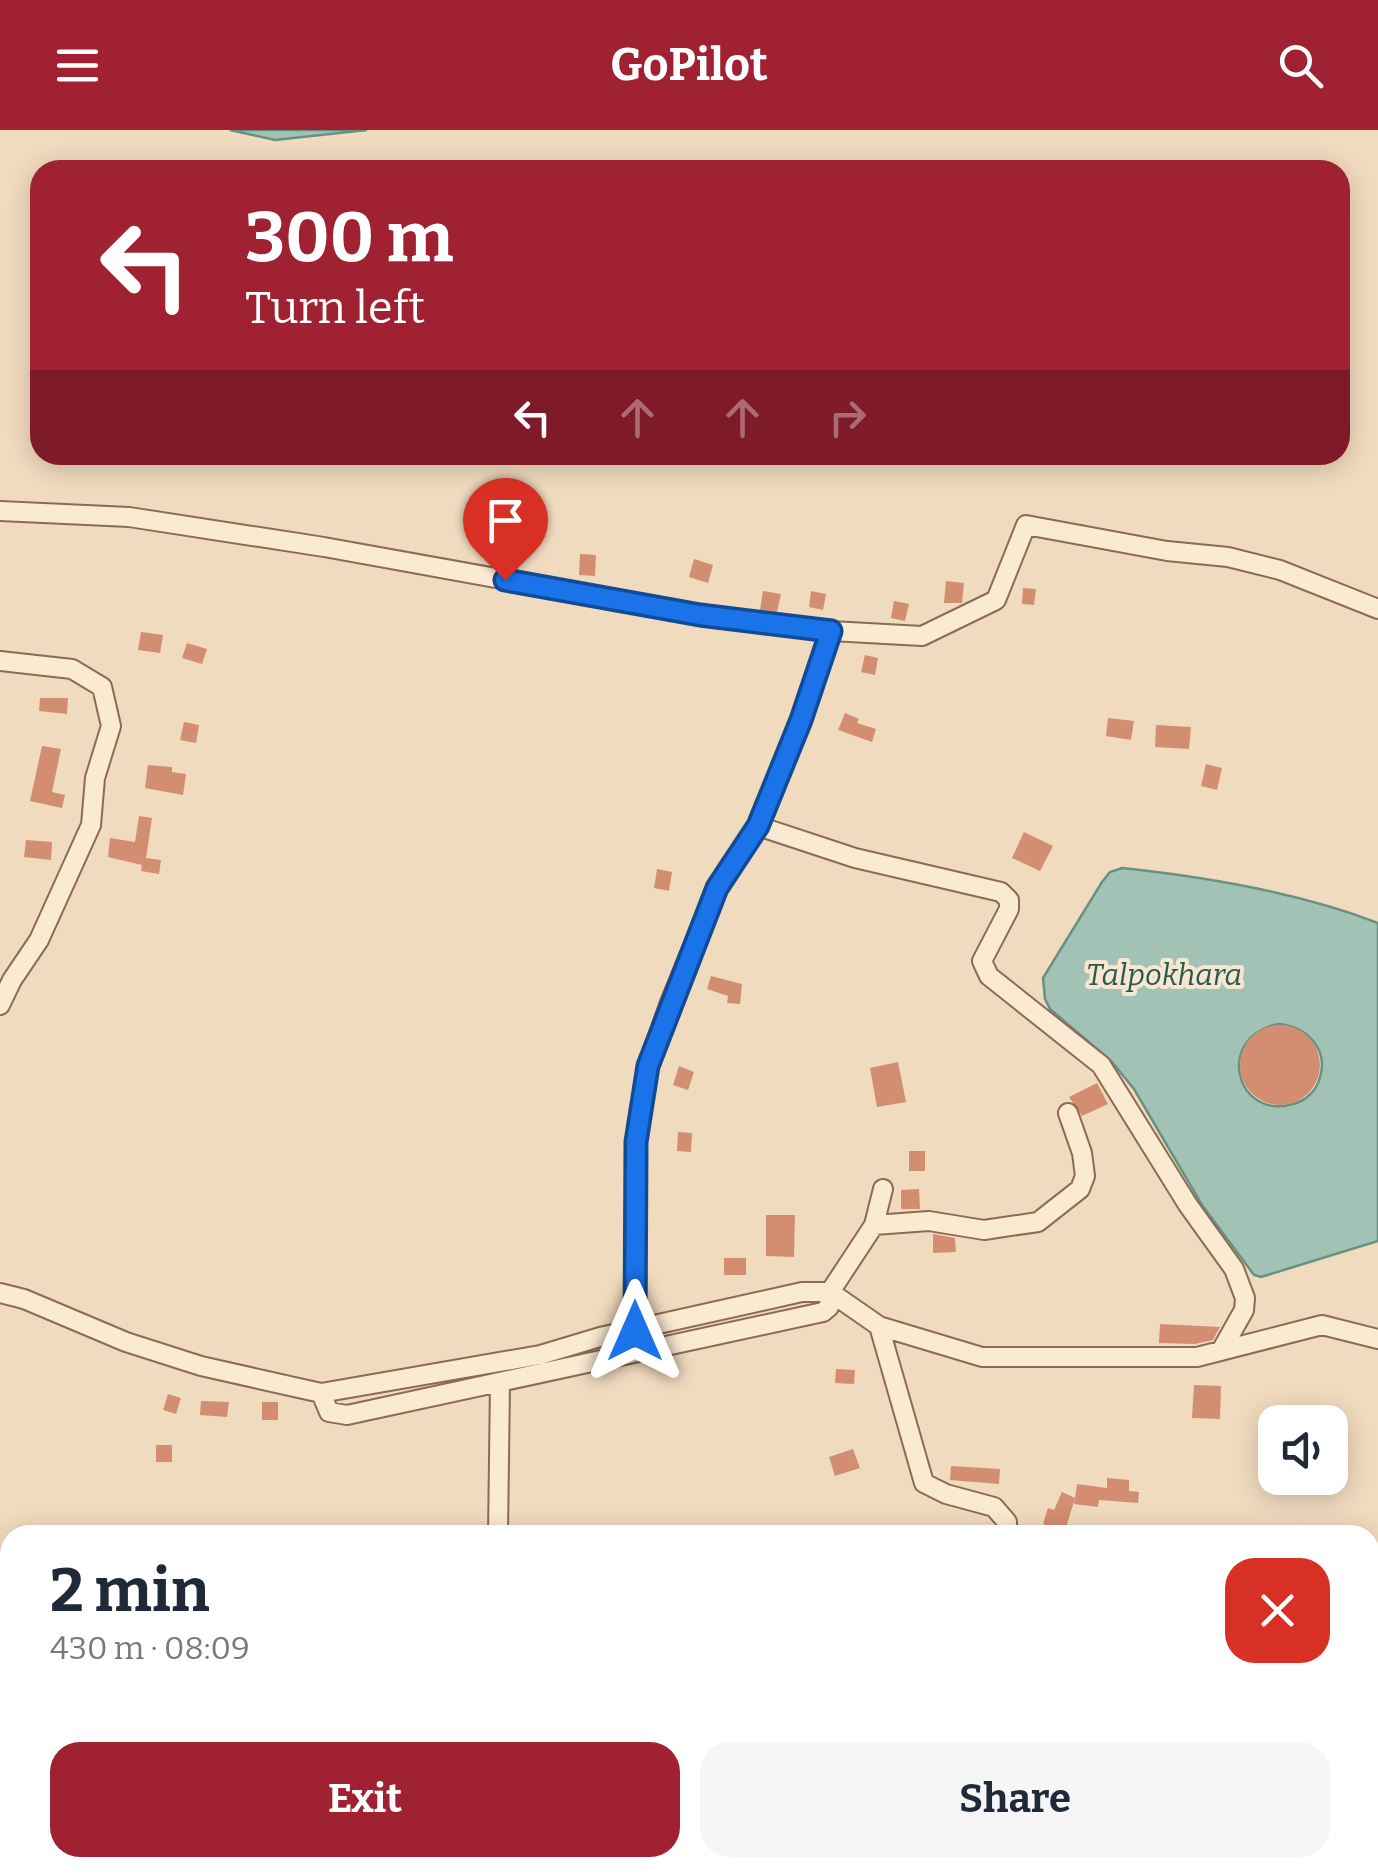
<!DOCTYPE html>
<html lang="en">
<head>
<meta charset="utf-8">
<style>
	body { margin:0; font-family:Bitter,serif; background:#f6f6f7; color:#1f2937; height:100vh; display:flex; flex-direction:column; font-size:38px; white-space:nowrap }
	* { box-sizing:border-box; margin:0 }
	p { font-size:32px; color:#747a83 }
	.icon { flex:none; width:55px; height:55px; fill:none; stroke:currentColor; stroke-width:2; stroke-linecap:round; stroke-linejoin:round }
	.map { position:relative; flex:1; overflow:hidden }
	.details { position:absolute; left:0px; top:1395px; width:1380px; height:352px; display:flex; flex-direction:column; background:#fff; border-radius:30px 30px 0 0; box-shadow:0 5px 25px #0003 }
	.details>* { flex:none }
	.hud { position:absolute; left:30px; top:30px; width:1320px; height:305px; border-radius:30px; box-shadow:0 5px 25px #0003; background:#9f2132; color:#fff; overflow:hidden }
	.tools { position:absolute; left:1258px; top:1275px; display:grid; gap:20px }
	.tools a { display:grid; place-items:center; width:90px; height:90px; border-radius:20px; background:#fff; box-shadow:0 5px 25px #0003; font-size:50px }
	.pin { position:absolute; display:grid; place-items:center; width:85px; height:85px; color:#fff; margin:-102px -42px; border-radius:50% 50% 50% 0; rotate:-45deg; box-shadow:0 0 10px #0007 }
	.pin .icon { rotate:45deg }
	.me { position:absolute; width:110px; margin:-55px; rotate:0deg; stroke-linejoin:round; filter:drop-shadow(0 0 8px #0008) }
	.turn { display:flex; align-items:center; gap:35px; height:210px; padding:0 50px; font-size:45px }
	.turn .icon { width:130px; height:130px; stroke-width:2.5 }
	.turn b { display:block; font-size:70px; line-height:85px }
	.lanes { display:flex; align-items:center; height:95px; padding:0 50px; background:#0003; justify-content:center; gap:50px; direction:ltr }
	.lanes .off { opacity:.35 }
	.round { display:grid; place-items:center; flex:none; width:105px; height:105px; border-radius:30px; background:#f6f6f7 }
	.overview { display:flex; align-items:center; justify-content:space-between; height:170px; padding:0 50px }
	h1 { font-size:60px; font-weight:700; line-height:75px }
	.cta { display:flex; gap:20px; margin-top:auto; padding:20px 50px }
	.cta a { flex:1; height:115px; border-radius:30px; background:#9f2132; color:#fff; font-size:40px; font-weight:700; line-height:115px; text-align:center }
	.cta a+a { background:#f6f6f7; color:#1f2937 }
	header { display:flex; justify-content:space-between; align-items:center; height:130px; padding:0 50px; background:#9f2132; color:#fff; font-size:45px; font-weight:700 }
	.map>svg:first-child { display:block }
</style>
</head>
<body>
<header><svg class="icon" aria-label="menu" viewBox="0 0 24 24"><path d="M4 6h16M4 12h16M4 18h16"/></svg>GoPilot<svg class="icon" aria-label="search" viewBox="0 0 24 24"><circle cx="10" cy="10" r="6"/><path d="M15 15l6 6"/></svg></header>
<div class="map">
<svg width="1378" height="1746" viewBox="0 0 1378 1746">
	<rect width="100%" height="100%" fill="#f1dbbe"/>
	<!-- water -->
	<path fill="#a2c2b5" stroke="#689182" stroke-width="2.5" fill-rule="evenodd" d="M 230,0 L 367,0 L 275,10 Z
		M 1122,738 C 1207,747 1298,762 1378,793 L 1378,1111 L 1261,1147 L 1254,1145 L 1202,1075 L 1134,959 L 1111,931 L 1050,879 L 1045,869 L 1043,848 L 1102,752 L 1110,742 ZM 1278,894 C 1305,896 1329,918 1320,947 C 1317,960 1306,971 1293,974 C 1236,991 1214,907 1278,894 Z"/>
	<!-- building -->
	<path fill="#d38d71" d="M 580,424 L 596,425 L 595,446 L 579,445 Z
		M 694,429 L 713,435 L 708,453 L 689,447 Z
		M 946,451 L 964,453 L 962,473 L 944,473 Z
		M 1023,458 L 1036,459 L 1034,475 L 1022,474 Z
		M 763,461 L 781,464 L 777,482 L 760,480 Z
		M 811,461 L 826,464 L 823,480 L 809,477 Z
		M 894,471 L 909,474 L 905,491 L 891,488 Z
		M 141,502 L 163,505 L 160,523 L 138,520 Z
		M 187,513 L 207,519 L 202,534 L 182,528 Z
		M 865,525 L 878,528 L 875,545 L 861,542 Z
		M 40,568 L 68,568 L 67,584 L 39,581 Z
		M 845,583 L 859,589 L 857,593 L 876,599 L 872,612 L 838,600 Z
		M 1108,588 L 1134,591 L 1131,610 L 1106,606 Z
		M 184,592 L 199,595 L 196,613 L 180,610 Z
		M 1156,595 L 1191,597 L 1189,619 L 1155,617 Z
		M 42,616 L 61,619 L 52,662 L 65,665 L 62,678 L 30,671 Z
		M 1206,634 L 1222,638 L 1217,660 L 1201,656 Z
		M 148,635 L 172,637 L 172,642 L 186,644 L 183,665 L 145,658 Z
		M 139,686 L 152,688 L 146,728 L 161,730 L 159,744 L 141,741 L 142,735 L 108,727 L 110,708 L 135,712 Z
		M 1024,702 L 1053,716 L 1040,741 L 1012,728 Z
		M 26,710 L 52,712 L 51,730 L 24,727 Z
		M 657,739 L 672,742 L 669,761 L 654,758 Z
		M 711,846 L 742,854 L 740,874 L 727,873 L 728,866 L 707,859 Z
		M1240 935a40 40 0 1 1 80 0a40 40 0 1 1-80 0Z
		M 898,932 L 906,972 L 877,977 L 870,938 Z
		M 679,936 L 694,942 L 688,960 L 673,955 Z
		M 1097,953 L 1108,974 L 1082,986 L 1069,967 Z
		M 678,1002 L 692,1003 L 691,1022 L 677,1021 Z
		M 909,1021 L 925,1021 L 925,1041 L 909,1041 Z
		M 919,1059 L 920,1079 L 901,1079 L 901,1060 Z
		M 766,1085 L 795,1085 L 794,1127 L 766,1126 Z
		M 933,1104 L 955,1108 L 956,1122 L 933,1123 Z
		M 724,1128 L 746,1128 L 746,1145 L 724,1145 Z
		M 1160,1194 L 1220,1197 L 1213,1210 L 1195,1214 L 1159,1213 Z
		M 836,1239 L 855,1240 L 854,1254 L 835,1253 Z
		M 1194,1255 L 1221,1256 L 1220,1289 L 1192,1288 Z
		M 168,1264 L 181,1268 L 176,1284 L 163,1280 Z
		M 201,1271 L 229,1272 L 227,1287 L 200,1285 Z
		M 262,1272 L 278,1272 L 278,1290 L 262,1290 Z
		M 156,1315 L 172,1315 L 172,1332 L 156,1332 Z
		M 853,1319 L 860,1338 L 835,1346 L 829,1327 Z
		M 951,1336 L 1000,1339 L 999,1354 L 950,1350 Z
		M 1107,1348 L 1129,1350 L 1129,1361 L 1139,1362 L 1138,1373 L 1099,1370 L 1098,1377 L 1074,1374 L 1077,1354 L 1107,1358 Z
		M 1062,1362 L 1075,1368 L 1065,1401 L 1043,1394 L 1048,1378 L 1054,1380 Z"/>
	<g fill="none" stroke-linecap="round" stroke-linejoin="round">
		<!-- street casing -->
		<g stroke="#8b6b55" stroke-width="22">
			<path id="street" d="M 0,381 L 129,387 L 324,417 L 701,485 L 831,501 L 922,506 L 996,470 L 1026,395 L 1167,421 L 1228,427 L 1280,440 L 1378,479
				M 0,531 L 72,539 L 102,557 L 111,596 L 95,648 L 91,695 L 39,810 L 12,850 L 0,875
				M 758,696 L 855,728 L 1001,762 L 1009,770 L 1009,779 L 982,831 L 989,846 L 1101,935 L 1188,1075 L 1234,1139 L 1245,1168 L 1244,1180 L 1221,1221
				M 874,1095 L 929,1091 L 984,1100 L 1038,1092 L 1080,1059 L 1085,1046 L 1082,1023 L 1068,983
				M 0,1163 L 24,1169 L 126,1212 L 201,1236 L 321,1263 L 540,1225 L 600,1207 L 802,1162 L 830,1162 L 879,1196 L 982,1227 L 1197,1227 L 1322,1195 L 1378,1209
				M 879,1196 L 924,1353 L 946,1364 L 994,1377 L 1007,1392 L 1007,1405
				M 635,1201 L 636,1012 L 648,936 L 669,875 L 717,758 L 758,696 L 801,590 L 831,501
				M 321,1263 L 329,1282 L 347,1285 L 823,1182 L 829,1177 L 830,1162 L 874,1095 L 883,1059
				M 498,1405 L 500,1253
				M 1370,1482 L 1378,1481
				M 1370,1582 L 1378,1560
				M 926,1742 L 940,1738
				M 441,1746 L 443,1738
				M 1327,1746 L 1329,1738"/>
		</g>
		<!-- street -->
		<use href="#street" stroke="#fbead2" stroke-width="18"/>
	</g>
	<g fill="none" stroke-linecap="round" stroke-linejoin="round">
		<!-- route casing -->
		<g stroke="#114b97" stroke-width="25">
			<path id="route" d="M 505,450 L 700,485 L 831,501 L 801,590 L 758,696 L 717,758 L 648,936 L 636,1012 L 635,1201"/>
		</g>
		<!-- route -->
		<use href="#route" stroke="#1a73e8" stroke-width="18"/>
	</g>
	<g text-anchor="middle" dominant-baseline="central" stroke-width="8" stroke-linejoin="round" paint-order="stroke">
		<!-- water labels -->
		<g font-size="30" font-style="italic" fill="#295a51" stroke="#f8e6ce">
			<text x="1164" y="845">Talpokhara</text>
		</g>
	</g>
</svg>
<div class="tools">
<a><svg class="icon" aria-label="sound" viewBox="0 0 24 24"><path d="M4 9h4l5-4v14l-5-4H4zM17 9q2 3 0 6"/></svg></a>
</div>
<div class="pin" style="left:505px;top:450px;background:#d93025"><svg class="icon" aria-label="arrive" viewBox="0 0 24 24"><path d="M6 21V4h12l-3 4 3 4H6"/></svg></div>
<svg class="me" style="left:635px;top:1201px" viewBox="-20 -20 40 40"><path d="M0-17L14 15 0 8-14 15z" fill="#1a73e8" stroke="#fff" stroke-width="4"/></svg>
<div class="hud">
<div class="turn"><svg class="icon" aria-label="left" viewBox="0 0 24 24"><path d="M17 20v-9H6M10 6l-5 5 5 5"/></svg><div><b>300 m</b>Turn left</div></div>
<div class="lanes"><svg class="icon" aria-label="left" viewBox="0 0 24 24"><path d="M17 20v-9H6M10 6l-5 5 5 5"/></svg><svg class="icon off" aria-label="ahead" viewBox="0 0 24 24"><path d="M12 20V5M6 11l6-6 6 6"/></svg><svg class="icon off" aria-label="ahead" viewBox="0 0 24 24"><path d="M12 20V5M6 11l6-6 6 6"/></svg><svg class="icon off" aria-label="right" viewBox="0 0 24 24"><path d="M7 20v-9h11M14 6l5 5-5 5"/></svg></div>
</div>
<section class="details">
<div class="overview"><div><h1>2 min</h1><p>430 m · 08:09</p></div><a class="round" style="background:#d93025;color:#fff"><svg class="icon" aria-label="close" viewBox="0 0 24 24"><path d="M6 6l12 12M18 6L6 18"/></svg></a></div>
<div class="cta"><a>Exit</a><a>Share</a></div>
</section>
</div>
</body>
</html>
